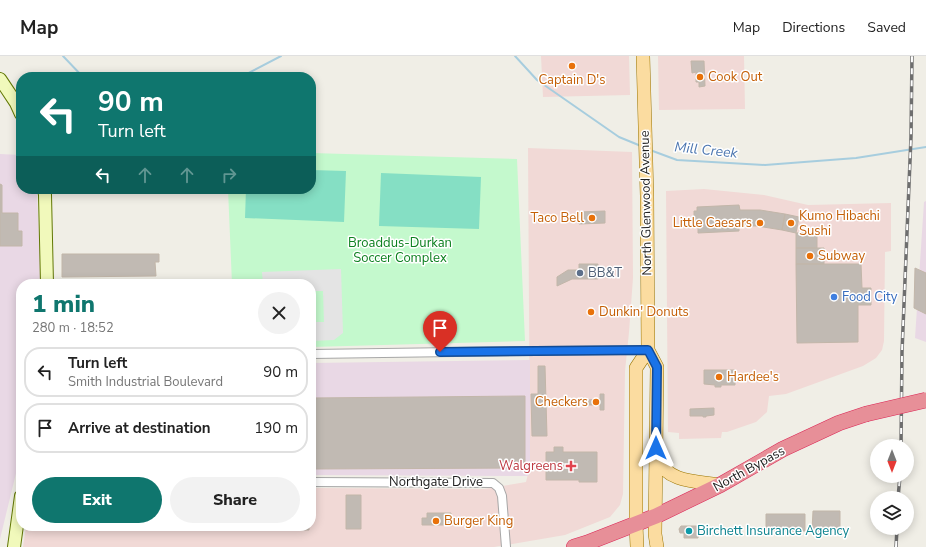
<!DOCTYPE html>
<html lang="en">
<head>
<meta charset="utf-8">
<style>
	body { margin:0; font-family:"Nunito Sans",sans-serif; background:#f2f2f2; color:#222; height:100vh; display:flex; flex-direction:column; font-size:15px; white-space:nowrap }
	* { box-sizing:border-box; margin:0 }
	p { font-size:13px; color:#767676 }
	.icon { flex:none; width:22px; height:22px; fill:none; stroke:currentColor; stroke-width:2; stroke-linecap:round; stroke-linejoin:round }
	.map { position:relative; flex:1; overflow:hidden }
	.drawer { position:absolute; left:16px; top:223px; width:300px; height:252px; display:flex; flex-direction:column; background:#fff; border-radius:16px; box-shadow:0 2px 10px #0003 }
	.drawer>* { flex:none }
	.top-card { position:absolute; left:16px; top:16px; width:300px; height:122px; border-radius:16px; box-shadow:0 2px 10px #0003; background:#0f766e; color:#fff; overflow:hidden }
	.needle { width:26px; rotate:180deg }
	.buttons { position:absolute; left:870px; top:383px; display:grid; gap:8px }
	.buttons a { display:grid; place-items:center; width:44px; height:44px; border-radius:50%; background:#fff; box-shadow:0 2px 10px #0003; font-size:20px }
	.pin { position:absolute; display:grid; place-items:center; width:34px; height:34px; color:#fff; margin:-41px -17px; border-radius:50% 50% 50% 0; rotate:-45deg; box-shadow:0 0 4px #0007 }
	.pin .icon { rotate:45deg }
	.me { position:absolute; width:44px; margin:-22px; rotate:0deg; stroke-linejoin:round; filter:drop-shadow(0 0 3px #0008) }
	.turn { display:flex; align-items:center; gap:14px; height:84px; padding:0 16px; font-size:18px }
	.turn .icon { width:52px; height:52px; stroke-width:2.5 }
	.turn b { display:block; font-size:28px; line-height:34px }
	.lanes { display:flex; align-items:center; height:38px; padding:0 16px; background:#0003; justify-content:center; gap:20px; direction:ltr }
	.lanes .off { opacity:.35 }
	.round { display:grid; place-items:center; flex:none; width:42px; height:42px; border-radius:21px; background:#f2f2f2 }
	.head { display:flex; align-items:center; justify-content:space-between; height:68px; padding:0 16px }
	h1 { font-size:24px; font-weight:800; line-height:30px; color:#0f766e }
	.primary-button { display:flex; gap:8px; margin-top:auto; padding:8px 16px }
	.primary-button a { flex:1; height:46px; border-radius:24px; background:#0f766e; color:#fff; font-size:16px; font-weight:800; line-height:46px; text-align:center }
	.primary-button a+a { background:#f2f2f2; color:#222 }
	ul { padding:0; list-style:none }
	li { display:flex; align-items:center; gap:12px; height:50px; margin:0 8px 6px; padding:0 8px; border:2px solid #e0e0e0; border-radius:16px }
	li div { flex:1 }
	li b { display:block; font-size:15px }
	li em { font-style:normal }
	header { display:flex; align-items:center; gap:24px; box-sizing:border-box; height:56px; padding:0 20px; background:#fff; border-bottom:1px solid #e0e0e0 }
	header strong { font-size:19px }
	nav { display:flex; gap:22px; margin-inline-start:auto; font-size:14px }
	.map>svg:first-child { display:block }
</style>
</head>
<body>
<header>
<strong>Map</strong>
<nav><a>Map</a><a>Directions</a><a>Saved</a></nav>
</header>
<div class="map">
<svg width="926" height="491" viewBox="0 0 926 491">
	<rect width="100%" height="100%" fill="#f0eee6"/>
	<!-- commercial -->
	<path fill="#f1d9d6" d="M 541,0 L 629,0 L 630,39 L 543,41 Z
		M 658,0 L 744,0 L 745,53 L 659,54 Z
		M 528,92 L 632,96 L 633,222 L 629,276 L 625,315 L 623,438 L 620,449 L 610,461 L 565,479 L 494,491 L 23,491 L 26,470 L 311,470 L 311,432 L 484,433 L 526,426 L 530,410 Z
		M 704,133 L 764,139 L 808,149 L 891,147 L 891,195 L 885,196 L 884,285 L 882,294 L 876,302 L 863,310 L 786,338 L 769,340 L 767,356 L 756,366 L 727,376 L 722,376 L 721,382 L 679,383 L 679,377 L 668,376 L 666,135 Z"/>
	<!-- industrial -->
	<path fill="#e9d8e5" d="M 0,98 L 21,99 L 21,133 L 35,133 L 37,138 L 41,219 L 37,228 L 21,228 L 21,389 L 19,405 L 0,483 Z
		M 926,145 L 926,286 L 915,282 L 924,146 Z
		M 530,304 L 530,411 L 528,420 L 311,419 L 311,307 Z"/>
	<!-- park -->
	<path fill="#c4f9cd" d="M 311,97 L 517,103 L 525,285 L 311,291 L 311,228 L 232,228 L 228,133 L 311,133 Z"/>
	<!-- pitch -->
	<path fill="#85dfc4" d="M 311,114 L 346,115 L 344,166 L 245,162 L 246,133 L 311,133 Z
		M 381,117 L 481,121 L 479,173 L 379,170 Z"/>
	<!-- parking -->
	<path fill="#e4e4e4" d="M 341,213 L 343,277 L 334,284 L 311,285 L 311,266 L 324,266 L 323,235 L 311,235 L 311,228 L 263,228 L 262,216 Z"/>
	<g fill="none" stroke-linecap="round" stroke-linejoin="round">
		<!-- stream -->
		<path stroke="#a7cdde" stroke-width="2" d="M 63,0 L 83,21
			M 515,0 L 537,24 L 619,81 L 641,90
			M 241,21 L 281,0
			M 650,94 L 677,104 L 765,109 L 856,102 L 926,91"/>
	</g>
	<!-- building -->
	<path fill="#c1bab3" stroke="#c2b6a9" d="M 691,5 L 704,5 L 705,30 L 699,31 L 699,26 L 696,26 L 696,16 L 692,17 Z
		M 0,128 L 2,129 L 2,157 L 18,157 L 18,175 L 22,175 L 22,190 L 0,190 Z
		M 739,149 L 740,154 L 760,154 L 785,158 L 782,174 L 757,170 L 739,170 L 739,175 L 698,177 L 698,171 L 694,171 L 694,155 L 697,155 L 697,151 Z
		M 605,155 L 605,167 L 579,168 L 579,156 Z
		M 785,158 L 799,161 L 796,177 L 782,174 Z
		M 817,176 L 817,192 L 796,192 L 796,177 Z
		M 796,192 L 824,192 L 824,208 L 796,208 Z
		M 62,198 L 159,198 L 159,206 L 155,206 L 156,220 L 62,221 Z
		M 579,208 L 598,208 L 598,223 L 572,223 L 557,230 L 557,221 L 568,214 L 579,214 Z
		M 796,208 L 861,208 L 862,232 L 871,232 L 871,249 L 858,249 L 858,286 L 797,287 Z
		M 915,212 L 926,217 L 926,258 L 914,252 Z
		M 538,310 L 545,310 L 547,380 L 532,380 L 531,338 L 538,338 Z
		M 704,314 L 735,314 L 735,329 L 721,329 L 721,331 L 715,331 L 715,329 L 704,328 Z
		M 600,338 L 604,338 L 604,354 L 600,354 L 600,349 L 588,349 L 588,344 L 600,343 Z
		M 525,340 L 525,412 L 311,413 L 311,342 Z
		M 714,352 L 714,359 L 706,360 L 706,361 L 703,361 L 703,360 L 690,360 L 690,353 Z
		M 554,391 L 563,391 L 563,396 L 597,396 L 597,426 L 579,426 L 579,424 L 546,424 L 546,396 L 554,396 Z
		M 346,439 L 361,439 L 361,473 L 346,473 Z
		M 813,455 L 840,455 L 840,475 L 812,475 Z
		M 427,457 L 451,457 L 451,469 L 422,469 L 422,462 L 427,462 Z
		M 766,458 L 805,458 L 805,475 L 766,475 Z
		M 267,470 L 309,470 L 309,474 L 267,474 Z
		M 681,470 L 699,470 L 698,482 L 684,482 L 684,477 L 680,477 L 679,473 Z"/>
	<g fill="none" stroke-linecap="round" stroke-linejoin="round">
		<!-- street casing -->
		<g stroke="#a7a7a7" stroke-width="10">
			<path id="street" d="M 311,298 L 535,295 L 648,294
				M 311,426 L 493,427 L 499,432 L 502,440 L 506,491"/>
		</g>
		<!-- secondary casing -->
		<g stroke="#627805" stroke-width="14">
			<path id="secondary" d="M 0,23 L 16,47 L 21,58
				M 44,133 L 45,139 L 47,228
				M 14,491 L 21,440"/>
		</g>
		<!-- primary casing -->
		<g stroke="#9b7501" stroke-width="14">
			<path id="primary" d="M 643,0 L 647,140 L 648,294 L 657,311 L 655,478 L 657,491
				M 657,403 C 669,427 696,425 720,429
				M 637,491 L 636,468 L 636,312 L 648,294"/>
		</g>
		<!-- highway casing -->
		<g stroke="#db2756" stroke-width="16">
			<path id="highway" d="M 574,491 L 587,487 L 656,460 L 720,429 L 783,393 L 839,367 L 866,358"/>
		</g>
		<!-- street -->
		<use href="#street" stroke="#fff" stroke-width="8"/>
		<!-- secondary -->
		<use href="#secondary" stroke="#f1f9bb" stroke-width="12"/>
		<!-- primary -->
		<use href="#primary" stroke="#fbdca0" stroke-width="13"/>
		<!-- highway -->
		<use href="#highway" stroke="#e78f98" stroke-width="15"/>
		<!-- rail casing -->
		<g stroke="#6e6e6e" stroke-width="3.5">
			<path id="rail" d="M 901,390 L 902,296 L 911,81 L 912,0
				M 898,442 L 900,420
				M 896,491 L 897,472"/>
		</g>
		<!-- rail -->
		<use href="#rail" stroke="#fff" stroke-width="2" stroke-dasharray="6" stroke-linecap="butt"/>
		<!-- highway-bridge casing -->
		<g stroke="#db2756" stroke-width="16" stroke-linecap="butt">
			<path id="highway-bridge" d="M 866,358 L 926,344"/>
		</g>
		<!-- highway-bridge -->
		<use href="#highway-bridge" stroke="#e78f98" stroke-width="15"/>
	</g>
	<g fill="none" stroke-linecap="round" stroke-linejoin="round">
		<!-- route casing -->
		<g stroke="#114b97" stroke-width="10">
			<path id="route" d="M 440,296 L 648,294 L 657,311 L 656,392"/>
		</g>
		<!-- route -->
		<use href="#route" stroke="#1a73e8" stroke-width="7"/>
	</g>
	<!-- markers -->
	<g fill="#e8710a" stroke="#fff" stroke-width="1.5">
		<circle cx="572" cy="10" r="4"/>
		<circle cx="700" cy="21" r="4"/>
		<circle cx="592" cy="162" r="4"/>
		<circle cx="760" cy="167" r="4"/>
		<circle cx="791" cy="167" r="4"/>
		<circle cx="810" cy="200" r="4"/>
		<circle cx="591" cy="256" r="4"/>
		<circle cx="719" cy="321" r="4"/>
		<circle cx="596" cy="346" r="4"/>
		<circle cx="436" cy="465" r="4"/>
	</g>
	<circle fill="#5c6f8a" stroke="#fff" stroke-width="1.5" cx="580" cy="217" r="4"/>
	<circle fill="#3f7fe0" stroke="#fff" stroke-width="1.5" cx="834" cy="241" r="4"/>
	<path fill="#e0444e" stroke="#fff" stroke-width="1.5" d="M569 404h4v4h4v4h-4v4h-4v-4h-4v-4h4z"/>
	<circle fill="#0f9aa8" stroke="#fff" stroke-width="1.5" cx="689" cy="475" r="4"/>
	<g text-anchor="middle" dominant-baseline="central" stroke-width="3" stroke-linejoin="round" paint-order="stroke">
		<!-- food labels -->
		<g font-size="13" fill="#c56008" stroke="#fff" text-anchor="start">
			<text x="708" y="21">Cook Out</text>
			<text x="572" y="24" text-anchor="middle">Captain D's</text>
			<text x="799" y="160">Kumo Hibachi<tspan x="799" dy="15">Sushi</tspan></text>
			<text x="584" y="162" text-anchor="end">Taco Bell</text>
			<text x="752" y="167" text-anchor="end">Little Caesars</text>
			<text x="818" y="200">Subway</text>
			<text x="599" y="256">Dunkin' Donuts</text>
			<text x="727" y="321">Hardee's</text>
			<text x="588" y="346" text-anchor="end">Checkers</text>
			<text x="444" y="465">Burger King</text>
		</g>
		<!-- street labels -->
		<g font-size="13" fill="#202020" stroke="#fff">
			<text transform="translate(646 147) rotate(-91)">North Glenwood Avenue</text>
			<text transform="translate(749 413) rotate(-29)">North Bypass</text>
			<text x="436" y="426">Northgate Drive</text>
		</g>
		<!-- park labels -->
		<g font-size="13" fill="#0c801f" stroke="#fff">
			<text x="400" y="187">Broaddus-Durkan<tspan x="400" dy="15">Soccer Complex</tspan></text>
		</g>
		<!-- service labels -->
		<g font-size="13" fill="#4e5e75" stroke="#fff" text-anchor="start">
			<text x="588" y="217">BB&amp;T</text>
		</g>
		<!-- shop labels -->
		<g font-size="13" fill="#366cbe" stroke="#fff" text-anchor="start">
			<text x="842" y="241">Food City</text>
		</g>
		<!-- health labels -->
		<g font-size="13" fill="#be3a42" stroke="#fff" text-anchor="end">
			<text x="563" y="410">Walgreens</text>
		</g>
		<!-- culture labels -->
		<g font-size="13" fill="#0d838f" stroke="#fff" text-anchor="start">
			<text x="697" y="475">Birchett Insurance Agency</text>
		</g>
		<!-- water labels -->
		<g font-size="14" font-style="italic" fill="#4c76b0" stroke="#fff">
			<text transform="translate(706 94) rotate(6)">Mill Creek</text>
		</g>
	</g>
</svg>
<div class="buttons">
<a><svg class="needle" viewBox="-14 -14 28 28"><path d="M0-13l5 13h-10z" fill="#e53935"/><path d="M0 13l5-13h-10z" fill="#767676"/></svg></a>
<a><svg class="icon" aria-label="layers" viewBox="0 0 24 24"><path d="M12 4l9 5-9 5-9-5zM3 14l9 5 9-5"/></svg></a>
</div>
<div class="pin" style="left:440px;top:296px;background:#d93025"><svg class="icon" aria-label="arrive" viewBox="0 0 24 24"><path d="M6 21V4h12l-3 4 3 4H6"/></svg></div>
<svg class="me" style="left:656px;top:392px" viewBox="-20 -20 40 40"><path d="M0-17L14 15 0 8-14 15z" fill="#1a73e8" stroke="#fff" stroke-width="4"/></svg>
<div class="top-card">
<div class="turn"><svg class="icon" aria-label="left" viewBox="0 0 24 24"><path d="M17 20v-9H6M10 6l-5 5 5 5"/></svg><div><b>90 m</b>Turn left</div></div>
<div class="lanes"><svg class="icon" aria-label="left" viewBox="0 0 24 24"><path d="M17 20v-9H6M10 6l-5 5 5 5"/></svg><svg class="icon off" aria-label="ahead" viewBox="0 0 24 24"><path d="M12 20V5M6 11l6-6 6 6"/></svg><svg class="icon off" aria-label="ahead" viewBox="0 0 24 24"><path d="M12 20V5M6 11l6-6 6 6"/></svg><svg class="icon off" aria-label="right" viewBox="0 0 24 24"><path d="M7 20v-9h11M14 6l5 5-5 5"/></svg></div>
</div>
<section class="drawer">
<div class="head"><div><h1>1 min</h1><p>280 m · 18:52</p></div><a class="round"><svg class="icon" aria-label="close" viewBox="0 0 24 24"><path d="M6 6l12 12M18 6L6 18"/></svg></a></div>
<ul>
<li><svg class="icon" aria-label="left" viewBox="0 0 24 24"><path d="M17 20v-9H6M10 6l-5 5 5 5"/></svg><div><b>Turn left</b><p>Smith Industrial Boulevard</p></div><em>90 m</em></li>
<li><svg class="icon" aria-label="arrive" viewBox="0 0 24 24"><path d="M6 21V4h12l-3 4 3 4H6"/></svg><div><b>Arrive at destination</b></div><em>190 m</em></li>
</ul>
<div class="primary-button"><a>Exit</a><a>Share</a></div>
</section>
</div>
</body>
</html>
